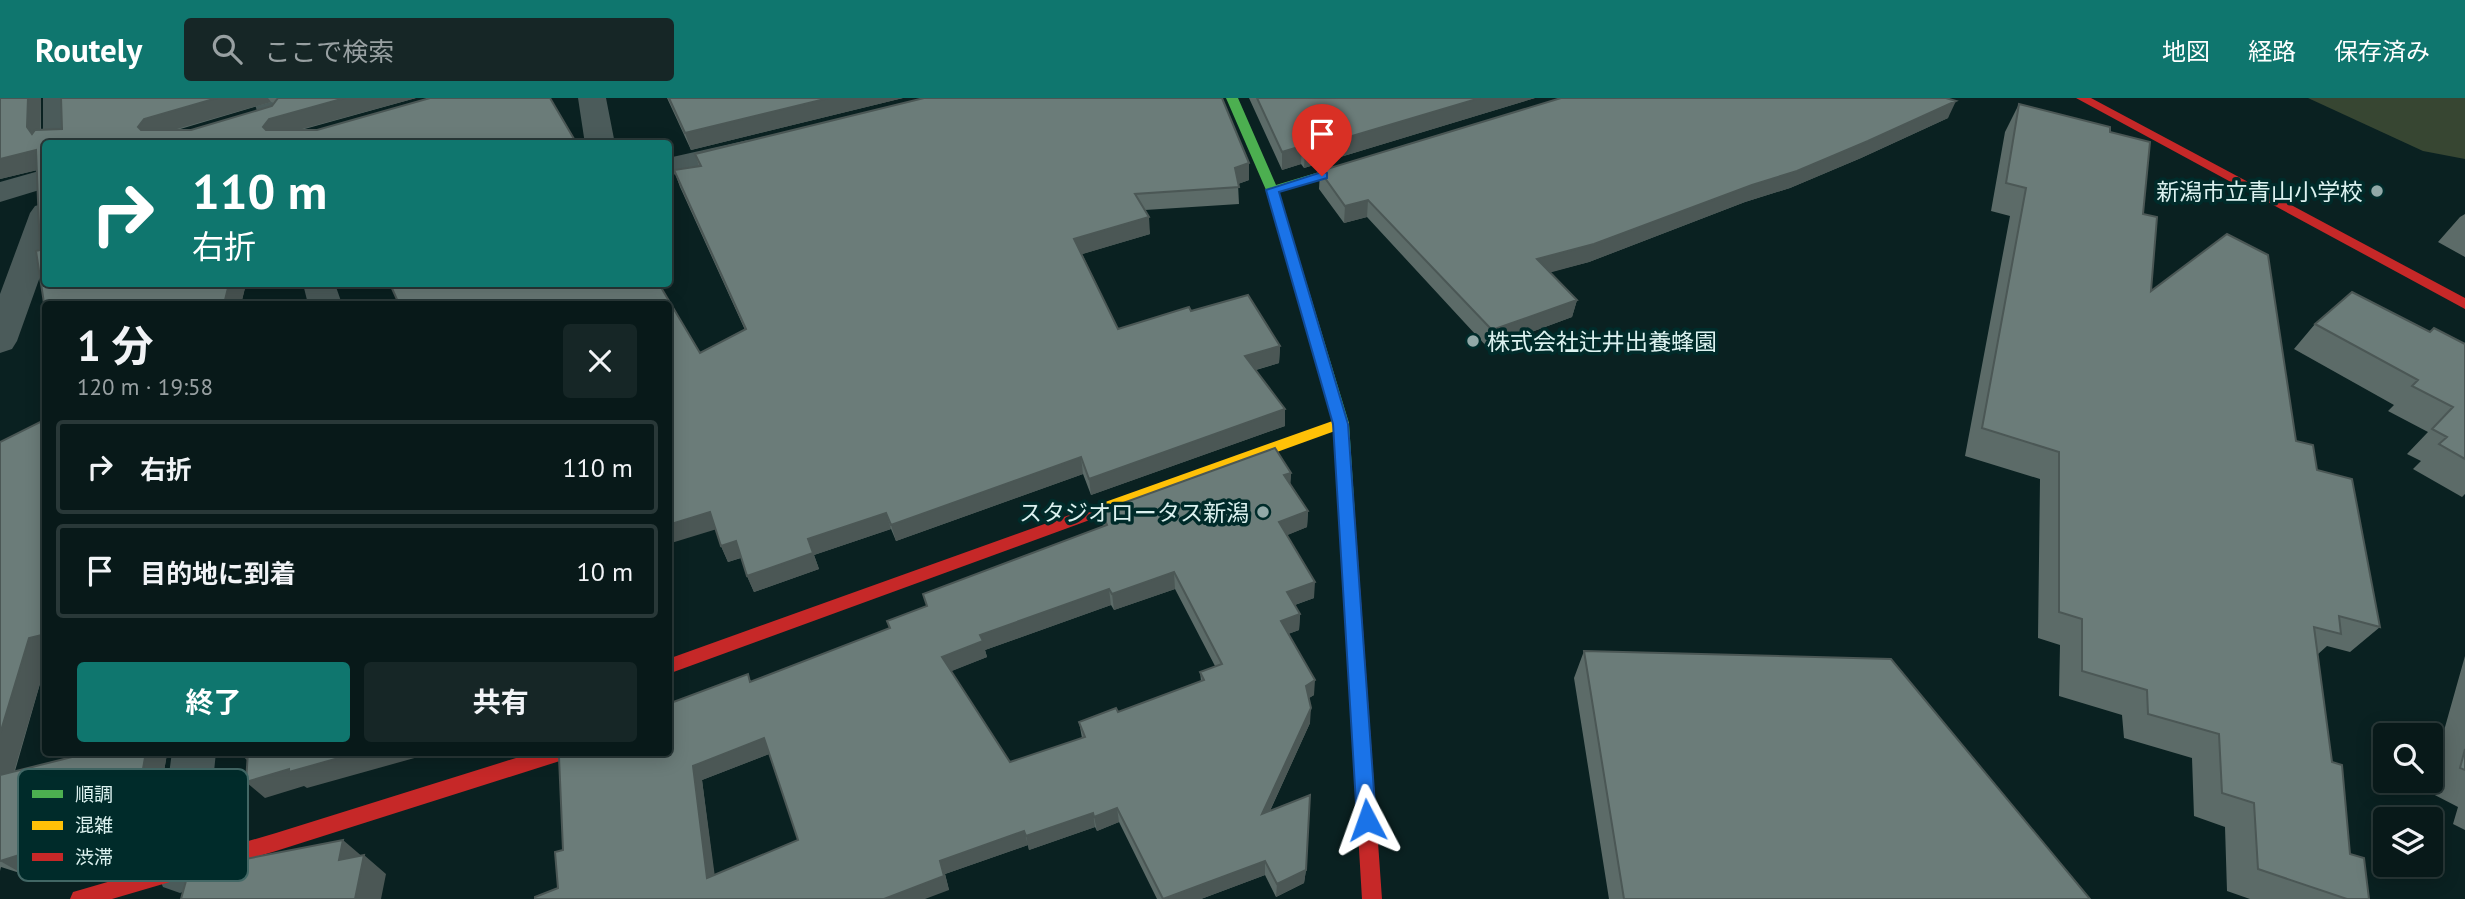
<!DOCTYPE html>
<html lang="ja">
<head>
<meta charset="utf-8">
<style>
	body { margin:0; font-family:"PT Sans","Noto Sans JP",sans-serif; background:#162626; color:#f1f3f6; height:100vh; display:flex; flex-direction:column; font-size:26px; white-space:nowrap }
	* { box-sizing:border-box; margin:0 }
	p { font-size:23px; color:#98a0a2 }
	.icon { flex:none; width:38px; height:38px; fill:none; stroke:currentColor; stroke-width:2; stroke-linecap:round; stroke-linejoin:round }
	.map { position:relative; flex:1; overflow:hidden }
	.drawer { position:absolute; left:42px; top:203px; width:630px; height:455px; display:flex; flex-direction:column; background:#081919; border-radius:7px; box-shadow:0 4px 18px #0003,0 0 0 2px #293838 }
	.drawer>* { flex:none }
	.top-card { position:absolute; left:42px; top:42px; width:630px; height:147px; border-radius:7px; box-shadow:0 4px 18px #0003,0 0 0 2px #293838; background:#0f766e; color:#fff; overflow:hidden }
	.controls { position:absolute; left:2373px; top:625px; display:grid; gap:14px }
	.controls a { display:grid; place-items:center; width:70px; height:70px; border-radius:7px; background:#081919; box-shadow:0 4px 18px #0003,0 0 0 2px #293838; font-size:35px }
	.pin { position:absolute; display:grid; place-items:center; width:60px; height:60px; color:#fff; margin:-72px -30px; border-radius:50% 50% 50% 0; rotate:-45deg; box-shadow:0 0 7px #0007 }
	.pin .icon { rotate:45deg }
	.me { position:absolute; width:77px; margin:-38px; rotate:356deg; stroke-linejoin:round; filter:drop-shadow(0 0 5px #0008) }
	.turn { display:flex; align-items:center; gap:24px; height:147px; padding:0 35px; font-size:32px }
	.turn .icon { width:91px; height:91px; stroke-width:2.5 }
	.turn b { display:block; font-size:49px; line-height:60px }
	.round { display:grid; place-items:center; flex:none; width:74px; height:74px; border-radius:7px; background:#162626 }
	.head { display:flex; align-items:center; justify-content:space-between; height:119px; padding:0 35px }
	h1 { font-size:42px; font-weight:700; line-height:52px }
	.action { display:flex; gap:14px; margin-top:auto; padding:14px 35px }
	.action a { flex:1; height:80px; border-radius:7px; background:#0f766e; color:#fff; font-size:28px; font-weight:700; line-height:80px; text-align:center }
	.action a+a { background:#162626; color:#f1f3f6 }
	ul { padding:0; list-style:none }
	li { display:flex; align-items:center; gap:21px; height:94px; margin:0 14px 10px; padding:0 21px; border:4px solid #293838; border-radius:7px }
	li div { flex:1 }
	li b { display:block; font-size:26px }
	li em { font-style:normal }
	header { display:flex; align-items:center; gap:42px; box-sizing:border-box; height:98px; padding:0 35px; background:#0f766e; color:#fff }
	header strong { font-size:33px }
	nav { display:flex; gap:38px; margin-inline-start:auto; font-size:24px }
	.search { width:490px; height:63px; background:#162626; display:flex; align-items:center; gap:18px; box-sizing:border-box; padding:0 24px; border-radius:7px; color:#98a0a2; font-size:26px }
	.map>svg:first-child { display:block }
</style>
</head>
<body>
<header>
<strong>Routely</strong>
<div class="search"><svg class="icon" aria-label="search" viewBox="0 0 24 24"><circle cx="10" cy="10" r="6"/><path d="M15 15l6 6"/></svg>ここで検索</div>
<nav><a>地図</a><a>経路</a><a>保存済み</a></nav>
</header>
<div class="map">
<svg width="2465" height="801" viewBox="0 0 2465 801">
	<rect width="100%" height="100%" fill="#0a2121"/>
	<!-- green -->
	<path fill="#374632" d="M 2308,0 L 2465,0 L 2465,61 L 2423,53 Z"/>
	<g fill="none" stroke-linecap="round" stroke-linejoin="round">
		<!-- street -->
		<path fill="#4b5b5a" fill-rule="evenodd" d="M 43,0 L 71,0 L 73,46 L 46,46 L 46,50 L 43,46 Z
			M 253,0 L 281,0 L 297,46 L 267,46 Z
			M 578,0 L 606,0 L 615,46 L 585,46 Z
			M 748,42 L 759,45 L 763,51 L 759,57 L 668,78 L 668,60 Z
			M 46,71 L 46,90 L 0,104 L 0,84 Z
			M 46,105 L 46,162 L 17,243 L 12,251 L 0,255 L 0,196 L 30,115 L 35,108 Z
			M 303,186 L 335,186 L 342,206 L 308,206 Z
			M 172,654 L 216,654 L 204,773 L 197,789 L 180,795 L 163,789 L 156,773 Z"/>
		<!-- fast -->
		<path fill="#4caf50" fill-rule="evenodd" d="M 1226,0 L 1238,0 L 1276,87 L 1369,59 L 1375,63 L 1279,94 L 1349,325 L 1355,418 L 1353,422 L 1341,422 L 1339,418 L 1333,325 L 1266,92 Z"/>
		<!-- slow -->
		<path fill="#ffc107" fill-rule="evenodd" d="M 1341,320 L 1346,321 L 1349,325 L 1346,329 L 1106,416 L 1094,416 L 1092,412 L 1094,408 Z"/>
		<!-- jam -->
		<path fill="#c62828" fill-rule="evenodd" d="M 2076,0 L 2091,0 L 2465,200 L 2465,211 Z
			M 1100,406 L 1106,408 L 1108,412 L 1106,416 L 668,576 L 668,561 Z
			M 1347,412 L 1353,414 L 1355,418 L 1382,801 L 1362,801 L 1339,418 L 1341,414 Z
			M 535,654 L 572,654 L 569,660 L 563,662 L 276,753 L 112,801 L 70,801 L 73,794 L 80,792 L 276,735 Z"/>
	</g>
	<!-- wall -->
	<path fill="#5c6b68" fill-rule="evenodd" d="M 0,0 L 41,0 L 41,32 L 62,31 L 61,0 L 416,0 L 301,32 L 317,32 L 430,0 L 550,0 L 577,46 L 46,46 L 46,186 L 246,186 L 241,206 L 46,206 L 46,218 L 36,153 L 40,152 L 37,72 L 0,81 ZM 271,4 L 274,5 L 272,8 L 191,32 L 177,32 Z
		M 667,0 L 903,0 L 691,52 Z
		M 1249,0 L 1535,0 L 1304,70 L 1301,66 L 1282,72 Z
		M 1951,1 L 1948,20 L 1861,60 L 1790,90 L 1745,104 L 1589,164 L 1550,174 L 1577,202 L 1572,219 L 1488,250 L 1367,119 L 1344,125 L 1319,91 L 1320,73 Z
		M 2019,6 L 2110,34 L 2143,116 L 2151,193 L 2296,343 L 2317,372 L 2380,529 L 2350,554 L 2327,548 L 2317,557 L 2332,664 L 2350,756 L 2369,801 L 2250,801 L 2227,793 L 2225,729 L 2194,718 L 2192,660 L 2124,640 L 2122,617 L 2059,598 L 2060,547 L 2038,540 L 2040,381 L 1965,358 L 2010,118 L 1991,113 L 2005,34 Z
		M 695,56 L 1249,82 L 1238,86 L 1239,106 L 1145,112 L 1150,136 L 1082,156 L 1118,231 L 1191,213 L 1280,248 L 1279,265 L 1256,272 L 1285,311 L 1285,328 L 1091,397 L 1083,376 L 896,443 L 891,431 L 814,457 L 819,471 L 754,494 L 747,478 L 741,460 L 728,464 L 721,448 L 668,206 L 700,255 L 745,232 L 680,89 L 674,72 L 699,68 Z
		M 2465,116 L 2465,159 L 2438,144 L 2460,119 Z
		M 2315,226 L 2430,234 L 2465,246 L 2465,396 L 2462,399 L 2413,371 L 2421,363 L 2407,356 L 2428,334 L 2388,313 L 2394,307 L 2294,251 Z
		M 0,344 L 46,565 L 15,673 L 167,656 L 153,736 L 23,776 L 1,769 L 0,773 Z
		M 1291,375 L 1290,387 L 1308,413 L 1307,429 L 1287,437 L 1314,500 L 1295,507 L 1300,516 L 1299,532 L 1288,536 L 1314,597 L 1309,600 L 1310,625 L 1270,713 L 1306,772 L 1304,785 L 1276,799 L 1265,777 L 1201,801 L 1157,801 L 1119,724 L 1097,733 L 1095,729 L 1029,752 L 1028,747 L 945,776 L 949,792 L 558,790 L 563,752 L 752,584 L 890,530 L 927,508 L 1103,429 L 1101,413 ZM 1175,491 L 1215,568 L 1200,574 L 1201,583 L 1118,614 L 1079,624 L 1082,640 L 1010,664 L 951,573 L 987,559 L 985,552 L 1111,507 L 1114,512 ZM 769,656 L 798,742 L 714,777 L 702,682 Z
		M 1584,553 L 2090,801 L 1609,801 L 1574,580 Z
		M 2465,558 L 2465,732 L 2453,726 L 2458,709 L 2427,693 Z"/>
	<!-- shaded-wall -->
	<path fill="#4b5755" d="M 28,0 L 41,0 L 40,46 L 27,29 Z
		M 217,0 L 268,0 L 271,4 L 156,37 L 151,46 L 138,29 L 144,21 Z
		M 345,0 L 416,0 L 280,37 L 275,46 L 263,29 L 269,21 Z
		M 829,0 L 903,0 L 691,52 L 685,35 Z
		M 1480,0 L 1535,0 L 1304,70 L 1305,52 Z
		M 1956,3 L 1948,20 L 1861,60 L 1790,90 L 1745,104 L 1589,164 L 1534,179 L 1537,161 Z
		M 1302,48 L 1301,66 L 1282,72 L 1282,54 Z
		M 36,52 L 46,70 L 0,81 L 0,61 Z
		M 1249,65 L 1249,82 L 1235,87 L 1235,70 Z
		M 1368,102 L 1367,119 L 1344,125 L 1345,108 Z
		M 1149,119 L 1150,136 L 1076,158 L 1074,141 Z
		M 229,186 L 246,186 L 241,206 L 224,206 Z
		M 1577,202 L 1572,219 L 1488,250 L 1492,232 Z
		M 1280,248 L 1279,265 L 1245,275 L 1245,258 Z
		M 1285,311 L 1285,328 L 1091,397 L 1089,381 Z
		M 1081,359 L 1083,376 L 896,443 L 891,427 Z
		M 1291,375 L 1290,391 L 1284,377 Z
		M 1308,413 L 1307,429 L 1278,441 L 1279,424 Z
		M 710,414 L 717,431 L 668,446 L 668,427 Z
		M 886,415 L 891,431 L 814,457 L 819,471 L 754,494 L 747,478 L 808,441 Z
		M 736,443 L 743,459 L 728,464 L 721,448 Z
		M 1174,474 L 1175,491 L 1114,512 L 1112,496 Z
		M 1315,484 L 1314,500 L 1286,510 L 1287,494 Z
		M 1109,491 L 1111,507 L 985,552 L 987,559 L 947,575 L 942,559 L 980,537 Z
		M 1300,516 L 1299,532 L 1280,539 L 1281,523 Z
		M 46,536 L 46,565 L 8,694 L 0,689 L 0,636 L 29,540 Z
		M 1315,582 L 1314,597 L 1304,603 L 1306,588 Z
		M 1311,610 L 1310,625 L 1262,730 L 1262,716 Z
		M 764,640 L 772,655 L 702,682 L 717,794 L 707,780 L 693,668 Z
		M 146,654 L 165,654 L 167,656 L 153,736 L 23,776 L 0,763 Z
		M 238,654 L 265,654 L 248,663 Z
		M 360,654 L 436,654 L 307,690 L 304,688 L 265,700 L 246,684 L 289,671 Z
		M 1117,710 L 1119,724 L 1097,733 L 1094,719 Z
		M 1093,715 L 1095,729 L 1029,752 L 1026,738 Z
		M 1024,733 L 1028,747 L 945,776 L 949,792 L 925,801 L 884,801 L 940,763 Z
		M 343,742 L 364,760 L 364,757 L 386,776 L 381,801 L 355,801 L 339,762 Z
		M 1265,763 L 1265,777 L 1201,801 L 1165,801 Z
		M 1306,772 L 1304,785 L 1276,799 L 1277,786 Z"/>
	<!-- building -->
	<path fill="#6b7c79" stroke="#4b5755" stroke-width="2" fill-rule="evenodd" d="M 0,0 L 28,0 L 27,29 L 32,36 L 35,32 L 62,31 L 61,0 L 217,0 L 144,21 L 138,29 L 141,32 L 191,32 L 272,8 L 278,0 L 345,0 L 269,21 L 263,29 L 266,32 L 317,32 L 430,0 L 550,0 L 577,46 L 46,46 L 46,186 L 229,186 L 224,206 L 46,206 L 46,218 L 36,153 L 40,152 L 36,52 L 0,61 Z
		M 669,0 L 829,0 L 685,35 Z
		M 924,0 L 1222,0 L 1249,65 L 1235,70 L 1239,89 L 1135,96 L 1149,119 L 1074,141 L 1118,231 L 1189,209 L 1191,213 L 1248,197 L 1280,248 L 1245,258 L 1285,311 L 1089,381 L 1081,359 L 891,427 L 886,415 L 808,441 L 813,455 L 747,478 L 736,443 L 721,448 L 710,414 L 668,427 L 668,206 L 399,206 L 390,186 L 659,186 L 700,255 L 746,231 L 674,72 L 701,68 L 695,56 Z
		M 1257,0 L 1480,0 L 1305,52 L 1302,48 L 1282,54 Z
		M 1561,0 L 1946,0 L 1956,3 L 1868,43 L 1797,73 L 1752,87 L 1594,146 L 1537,161 L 1577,202 L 1492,232 L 1368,102 L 1345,108 L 1320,73 Z
		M 2019,6 L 2110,29 L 2110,34 L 2150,44 L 2143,116 L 2157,119 L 2151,193 L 2227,136 L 2268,157 L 2296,343 L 2313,347 L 2317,372 L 2352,381 L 2380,529 L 2339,518 L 2341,536 L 2314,529 L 2332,664 L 2342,667 L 2350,756 L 2364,760 L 2369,801 L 2347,801 L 2258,771 L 2254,705 L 2222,695 L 2219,636 L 2148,616 L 2147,592 L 2082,573 L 2082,521 L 2059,514 L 2059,354 L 1982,330 L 2026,90 L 2006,85 Z
		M 2352,194 L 2430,234 L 2434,230 L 2465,246 L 2465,361 L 2439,346 L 2447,339 L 2432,331 L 2453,309 L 2412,288 L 2418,282 L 2315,226 Z
		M 46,321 L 46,536 L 29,540 L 0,636 L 0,344 Z
		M 1275,350 L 1291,375 L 1284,377 L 1308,413 L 1279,424 L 1315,484 L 1287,494 L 1300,516 L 1281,523 L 1315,582 L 1306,588 L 1311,610 L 1262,716 L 1310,697 L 1306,772 L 1277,786 L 1265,763 L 1163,801 L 1117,710 L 1094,719 L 1093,715 L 1026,738 L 1024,733 L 940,763 L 944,778 L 884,801 L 535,801 L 535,799 L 558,790 L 555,754 L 563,752 L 559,659 L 570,654 L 668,654 L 668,606 L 748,576 L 750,584 L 890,530 L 887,523 L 927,508 L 923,496 L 1107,427 L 1101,413 ZM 1174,474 L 1222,566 L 1200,574 L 1204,582 L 1118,614 L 1116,610 L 1079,624 L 1085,639 L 1010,664 L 942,559 L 983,543 L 980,537 L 1109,491 L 1112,496 ZM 764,640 L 798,742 L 707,780 L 693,668 Z
		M 1584,553 L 1891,561 L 2090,801 L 1624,801 Z
		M 2465,651 L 2465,672 L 2460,670 Z
		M 92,654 L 146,654 L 134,721 L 0,763 L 0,677 Z
		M 248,654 L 360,654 L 289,674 L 289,671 L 246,684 Z
		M 343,742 L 339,762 L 364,757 L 355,801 L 181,801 L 189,772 Z"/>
	<!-- route -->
	<path fill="#1a73e8" stroke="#114b97" stroke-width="2" d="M 1322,74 L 1327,75 L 1327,80 L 1279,94 L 1348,326 L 1376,722 L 1374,728 L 1367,731 L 1360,728 L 1357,722 L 1333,326 L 1266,92 Z"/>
	<!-- markers -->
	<g fill="#92a9a8" stroke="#002b2a" stroke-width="2.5">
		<circle cx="2377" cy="93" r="7"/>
		<circle cx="1473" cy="243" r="7"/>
		<circle cx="1263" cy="414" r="7"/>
	</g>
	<g text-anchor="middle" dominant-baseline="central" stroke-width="7" stroke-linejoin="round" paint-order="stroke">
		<!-- poi labels -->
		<g font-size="23" fill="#dcf2f0" stroke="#002b2a" text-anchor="end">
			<text x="2363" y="93">新潟市立青山小学校</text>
			<text x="1487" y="243" text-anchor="start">株式会社辻井出養蜂園</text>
			<text x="1249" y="414">スタジオロータス新潟</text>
		</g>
	</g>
	<!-- legend -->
	<rect x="18" y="671" width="230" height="112" rx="10" fill="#002b2a" stroke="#426765" stroke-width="2"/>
	<rect x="32" y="692" width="31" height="8" fill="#4caf50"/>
	<rect x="32" y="723" width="31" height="9" fill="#ffc107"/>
	<rect x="32" y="755" width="31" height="8" fill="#c62828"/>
	<g font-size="19" fill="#dcf2f0">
		<text x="75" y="703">順調</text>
		<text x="75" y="734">混雑</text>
		<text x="75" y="766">渋滞</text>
	</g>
</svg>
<div class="controls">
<a><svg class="icon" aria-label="search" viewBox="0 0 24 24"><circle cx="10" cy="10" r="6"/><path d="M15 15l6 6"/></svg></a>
<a><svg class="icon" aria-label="layers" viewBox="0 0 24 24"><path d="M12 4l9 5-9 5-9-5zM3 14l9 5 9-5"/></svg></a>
</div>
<div class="pin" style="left:1322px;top:78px;background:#d93025"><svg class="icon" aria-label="arrive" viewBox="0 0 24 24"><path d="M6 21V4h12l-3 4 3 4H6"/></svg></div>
<svg class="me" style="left:1367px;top:722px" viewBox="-20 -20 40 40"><path d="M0-17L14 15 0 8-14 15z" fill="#1a73e8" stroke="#fff" stroke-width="4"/></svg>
<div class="top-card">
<div class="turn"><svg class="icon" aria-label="right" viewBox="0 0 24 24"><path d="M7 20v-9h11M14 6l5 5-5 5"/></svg><div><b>110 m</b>右折</div></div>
</div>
<section class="drawer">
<div class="head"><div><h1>1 分</h1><p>120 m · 19:58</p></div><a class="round"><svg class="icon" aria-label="close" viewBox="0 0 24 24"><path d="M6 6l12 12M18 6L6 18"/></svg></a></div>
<ul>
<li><svg class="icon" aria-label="right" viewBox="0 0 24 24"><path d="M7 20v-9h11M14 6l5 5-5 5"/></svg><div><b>右折</b></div><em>110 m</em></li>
<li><svg class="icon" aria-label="arrive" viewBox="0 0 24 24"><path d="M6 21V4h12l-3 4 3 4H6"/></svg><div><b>目的地に到着</b></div><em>10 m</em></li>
</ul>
<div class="action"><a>終了</a><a>共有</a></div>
</section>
</div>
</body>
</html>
